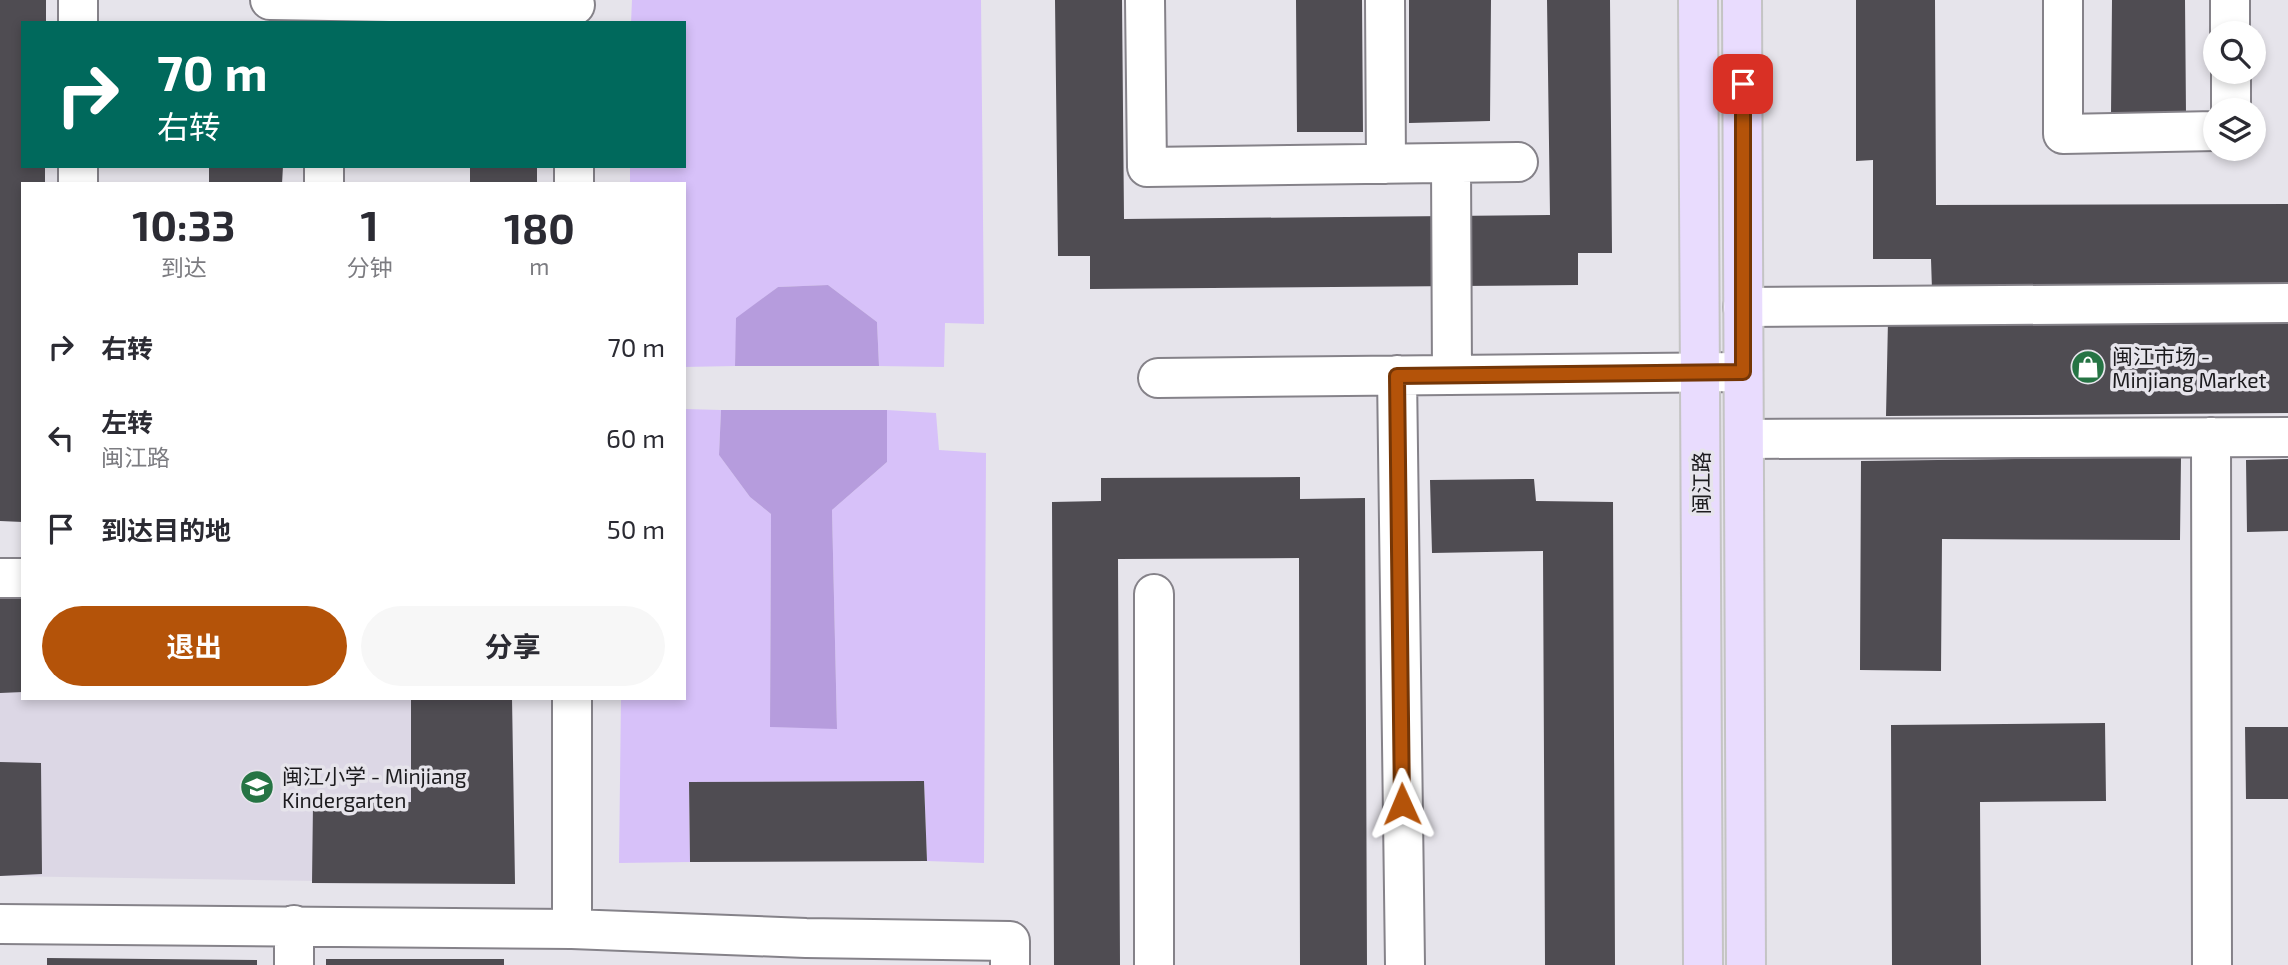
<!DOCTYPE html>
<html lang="zh">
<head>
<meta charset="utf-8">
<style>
	body { margin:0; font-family:"Exo 2","Noto Sans SC",sans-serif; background:#f7f7f7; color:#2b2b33; height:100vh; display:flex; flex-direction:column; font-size:26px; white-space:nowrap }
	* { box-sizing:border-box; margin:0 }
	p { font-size:23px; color:#7c7c81 }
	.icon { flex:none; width:38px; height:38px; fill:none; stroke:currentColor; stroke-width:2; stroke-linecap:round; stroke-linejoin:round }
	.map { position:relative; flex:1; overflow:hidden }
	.drawer { position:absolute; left:21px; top:182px; width:665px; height:518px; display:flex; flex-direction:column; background:#fff; border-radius:0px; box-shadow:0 4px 10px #0003 }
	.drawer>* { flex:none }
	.top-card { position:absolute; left:21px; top:21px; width:665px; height:147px; border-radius:0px; box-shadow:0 4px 10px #0003; background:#00695c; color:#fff; overflow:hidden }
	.controls { position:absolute; left:2203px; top:21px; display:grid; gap:14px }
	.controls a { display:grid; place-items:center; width:63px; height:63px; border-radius:50%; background:#fff; box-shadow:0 4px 10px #0003; font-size:35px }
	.pin { position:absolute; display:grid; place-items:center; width:60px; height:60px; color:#fff; margin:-30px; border-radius:14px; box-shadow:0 4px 10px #0006 }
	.me { position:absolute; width:77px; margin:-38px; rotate:359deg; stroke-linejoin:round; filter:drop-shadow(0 0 5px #0008) }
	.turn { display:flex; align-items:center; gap:24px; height:147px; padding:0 21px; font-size:32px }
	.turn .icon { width:91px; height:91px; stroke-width:2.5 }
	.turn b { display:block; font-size:49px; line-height:60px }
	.eta { display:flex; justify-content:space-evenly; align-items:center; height:119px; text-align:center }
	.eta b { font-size:42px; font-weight:700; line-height:49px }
	.action { display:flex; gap:14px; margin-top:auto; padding:14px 21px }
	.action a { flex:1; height:80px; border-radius:42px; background:#b45309; color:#fff; font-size:28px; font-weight:700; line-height:80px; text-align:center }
	.action a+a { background:#f7f7f7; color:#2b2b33 }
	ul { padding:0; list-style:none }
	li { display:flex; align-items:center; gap:21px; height:91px; padding:0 21px }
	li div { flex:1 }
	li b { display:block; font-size:26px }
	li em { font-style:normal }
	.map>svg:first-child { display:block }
</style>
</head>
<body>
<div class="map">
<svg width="2288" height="965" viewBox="0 0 2288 965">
	<rect width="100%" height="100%" fill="#e6e4eb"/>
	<!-- built -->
	<path fill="#dcd7e5" d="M 0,579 L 23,579 L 23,698 L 512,698 L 515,884 L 0,876 Z"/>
	<!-- green -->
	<path fill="#d7c1f9" d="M 632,0 L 981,0 L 984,324 L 945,323 L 944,367 L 879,366 L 877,322 L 828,285 L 778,287 L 737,318 L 735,366 L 684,367 L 684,184 L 630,184 L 630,166 L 684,166 L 684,23 L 631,23 Z
		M 684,409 L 721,410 L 719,455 L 750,497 L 771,514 L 770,727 L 837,728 L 832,510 L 887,462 L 887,410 L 936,413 L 939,450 L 986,453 L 984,863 L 927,861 L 924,781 L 689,782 L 690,862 L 619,863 L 621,698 L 684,698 Z"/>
	<!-- water -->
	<path fill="#b69cdd" d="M 828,285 L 877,322 L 879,366 L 735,366 L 736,318 L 778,287 Z
		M 721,410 L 887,410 L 887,462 L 832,510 L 837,729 L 770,727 L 771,514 L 750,497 L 719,455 Z"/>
	<!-- building -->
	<path fill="#4f4c52" d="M 0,0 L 46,0 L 46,23 L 23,23 L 23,166 L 45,166 L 45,184 L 23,184 L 23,522 L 0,521 Z
		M 1055,0 L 1122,0 L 1124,219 L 1550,215 L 1547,0 L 1610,0 L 1612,253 L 1578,253 L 1578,285 L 1090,289 L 1090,256 L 1058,256 Z
		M 1296,0 L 1362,0 L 1363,132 L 1297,132 Z
		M 1409,0 L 1491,0 L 1490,121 L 1409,123 Z
		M 1856,0 L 1935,0 L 1936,205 L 2288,204 L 2288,290 L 1932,290 L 1931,259 L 1873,259 L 1873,160 L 1856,161 Z
		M 2112,0 L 2185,0 L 2186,114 L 2111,115 Z
		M 209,166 L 283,166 L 282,184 L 209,184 Z
		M 470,166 L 537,166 L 537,184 L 470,184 Z
		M 1888,320 L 2288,321 L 2288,413 L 1886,416 Z
		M 2181,457 L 2180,540 L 1942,539 L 1941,671 L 1860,670 L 1861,461 Z
		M 2288,459 L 2288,531 L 2247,532 L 2246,460 Z
		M 1300,477 L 1300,499 L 1365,498 L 1367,965 L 1300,965 L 1299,558 L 1118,559 L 1120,965 L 1054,965 L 1052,502 L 1101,501 L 1101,478 Z
		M 1534,479 L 1536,501 L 1613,502 L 1615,965 L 1545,965 L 1543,551 L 1432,553 L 1430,480 Z
		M 0,579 L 23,580 L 23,692 L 0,693 Z
		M 411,698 L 512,698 L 515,884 L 312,883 L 313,804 L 411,802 Z
		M 2105,723 L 2106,801 L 1980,802 L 1981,965 L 1892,965 L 1891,725 Z
		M 2245,727 L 2288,727 L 2288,799 L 2246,799 Z
		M 0,762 L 41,763 L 42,874 L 0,876 Z
		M 924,781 L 927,861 L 690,862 L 689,782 Z
		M 47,958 L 257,960 L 257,965 L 47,965 Z
		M 326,959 L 504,959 L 504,965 L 326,965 Z"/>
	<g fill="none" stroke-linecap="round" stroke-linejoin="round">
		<!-- minor casing -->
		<g stroke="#858289" stroke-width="42">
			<path id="minor" d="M 270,0 L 575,5
				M 1145,0 L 1147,167 L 1518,162
				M 1385,0 L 1386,164
				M 2063,0 L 2063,134 L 2216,131
				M 2230,0 L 2230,33
				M 78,23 L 78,0
				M 2231,72 L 2231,110
				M 1451,163 L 1452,375
				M 78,184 L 78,166
				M 324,184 L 324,166
				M 574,184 L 574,166
				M 1743,307 L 2288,303
				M 1397,375 L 1405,965
				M 1158,378 L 1743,372
				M 2211,437 L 2212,965
				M 1744,439 L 2288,437
				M 0,578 L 23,578
				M 572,698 L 572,929 L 806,938 L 1010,941 L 1010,965
				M 0,924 L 572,929
				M 294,965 L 294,925
				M 1154,965 L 1154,594"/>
		</g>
		<!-- major casing -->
		<g stroke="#c4c4c4" stroke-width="42">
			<path id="major" d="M 1698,0 L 1703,965
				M 1742,0 L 1746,965"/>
		</g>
		<!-- minor -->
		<use href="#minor" stroke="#fff" stroke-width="38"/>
		<!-- major -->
		<use href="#major" stroke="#e9dcfe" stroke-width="38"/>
	</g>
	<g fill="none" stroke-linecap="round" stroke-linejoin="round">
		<!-- route casing -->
		<g stroke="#753606" stroke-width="18">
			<path id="route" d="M 1402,804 L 1397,376 L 1743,372 L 1743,84"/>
		</g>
		<!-- route -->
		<use href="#route" stroke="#b45309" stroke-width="12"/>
	</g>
	<!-- icons -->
	<defs>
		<g id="shop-disc" transform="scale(1.75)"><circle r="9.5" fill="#267444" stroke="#e6e4eb"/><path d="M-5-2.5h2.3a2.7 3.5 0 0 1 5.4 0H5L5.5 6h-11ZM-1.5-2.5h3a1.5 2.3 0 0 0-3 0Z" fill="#fff"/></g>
		<g id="school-disc" transform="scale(1.75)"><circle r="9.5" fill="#267444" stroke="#e6e4eb"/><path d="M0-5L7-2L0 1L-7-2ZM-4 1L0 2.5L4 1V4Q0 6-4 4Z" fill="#fff"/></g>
	</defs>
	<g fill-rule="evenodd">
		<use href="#shop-disc" x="2088" y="367"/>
		<use href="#school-disc" x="257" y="787"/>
	</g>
	<g text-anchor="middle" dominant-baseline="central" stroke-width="7" stroke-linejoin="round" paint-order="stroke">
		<!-- poi labels -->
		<g font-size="21" fill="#1c1b1e" stroke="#e6e4eb" text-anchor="start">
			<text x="2112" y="355">闽江市场 -<tspan x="2112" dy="24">Minjiang Market</tspan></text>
			<text x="282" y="775">闽江小学 - Minjiang<tspan x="282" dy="24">Kindergarten</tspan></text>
		</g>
		<!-- street labels -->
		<g font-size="21" fill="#1c1b1e" stroke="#e6e4eb">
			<text transform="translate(1700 483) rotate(-90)">闽江路</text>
		</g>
	</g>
</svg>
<div class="controls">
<a><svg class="icon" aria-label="search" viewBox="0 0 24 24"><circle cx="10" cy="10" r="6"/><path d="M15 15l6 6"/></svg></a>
<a><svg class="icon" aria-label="layers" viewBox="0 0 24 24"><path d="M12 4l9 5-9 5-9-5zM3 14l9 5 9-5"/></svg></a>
</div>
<div class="pin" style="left:1743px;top:84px;background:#d93025"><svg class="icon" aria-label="arrive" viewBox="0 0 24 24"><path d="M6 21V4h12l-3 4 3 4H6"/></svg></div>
<svg class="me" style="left:1402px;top:804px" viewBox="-20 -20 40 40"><path d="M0-17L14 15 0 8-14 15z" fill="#b45309" stroke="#fff" stroke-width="4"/></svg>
<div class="top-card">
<div class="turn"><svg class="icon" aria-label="right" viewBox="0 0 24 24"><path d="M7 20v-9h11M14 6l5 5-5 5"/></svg><div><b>70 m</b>右转</div></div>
</div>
<section class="drawer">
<div class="eta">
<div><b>10:33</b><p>到达</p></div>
<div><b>1</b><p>分钟</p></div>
<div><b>180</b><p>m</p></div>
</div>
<ul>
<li><svg class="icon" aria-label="right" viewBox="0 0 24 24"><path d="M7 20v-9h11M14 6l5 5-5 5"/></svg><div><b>右转</b></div><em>70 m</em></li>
<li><svg class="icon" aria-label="left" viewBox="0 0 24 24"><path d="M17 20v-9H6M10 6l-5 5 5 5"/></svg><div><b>左转</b><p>闽江路</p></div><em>60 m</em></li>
<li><svg class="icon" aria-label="arrive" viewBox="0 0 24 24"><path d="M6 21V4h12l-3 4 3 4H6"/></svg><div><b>到达目的地</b></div><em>50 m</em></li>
</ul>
<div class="action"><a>退出</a><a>分享</a></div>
</section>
</div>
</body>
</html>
